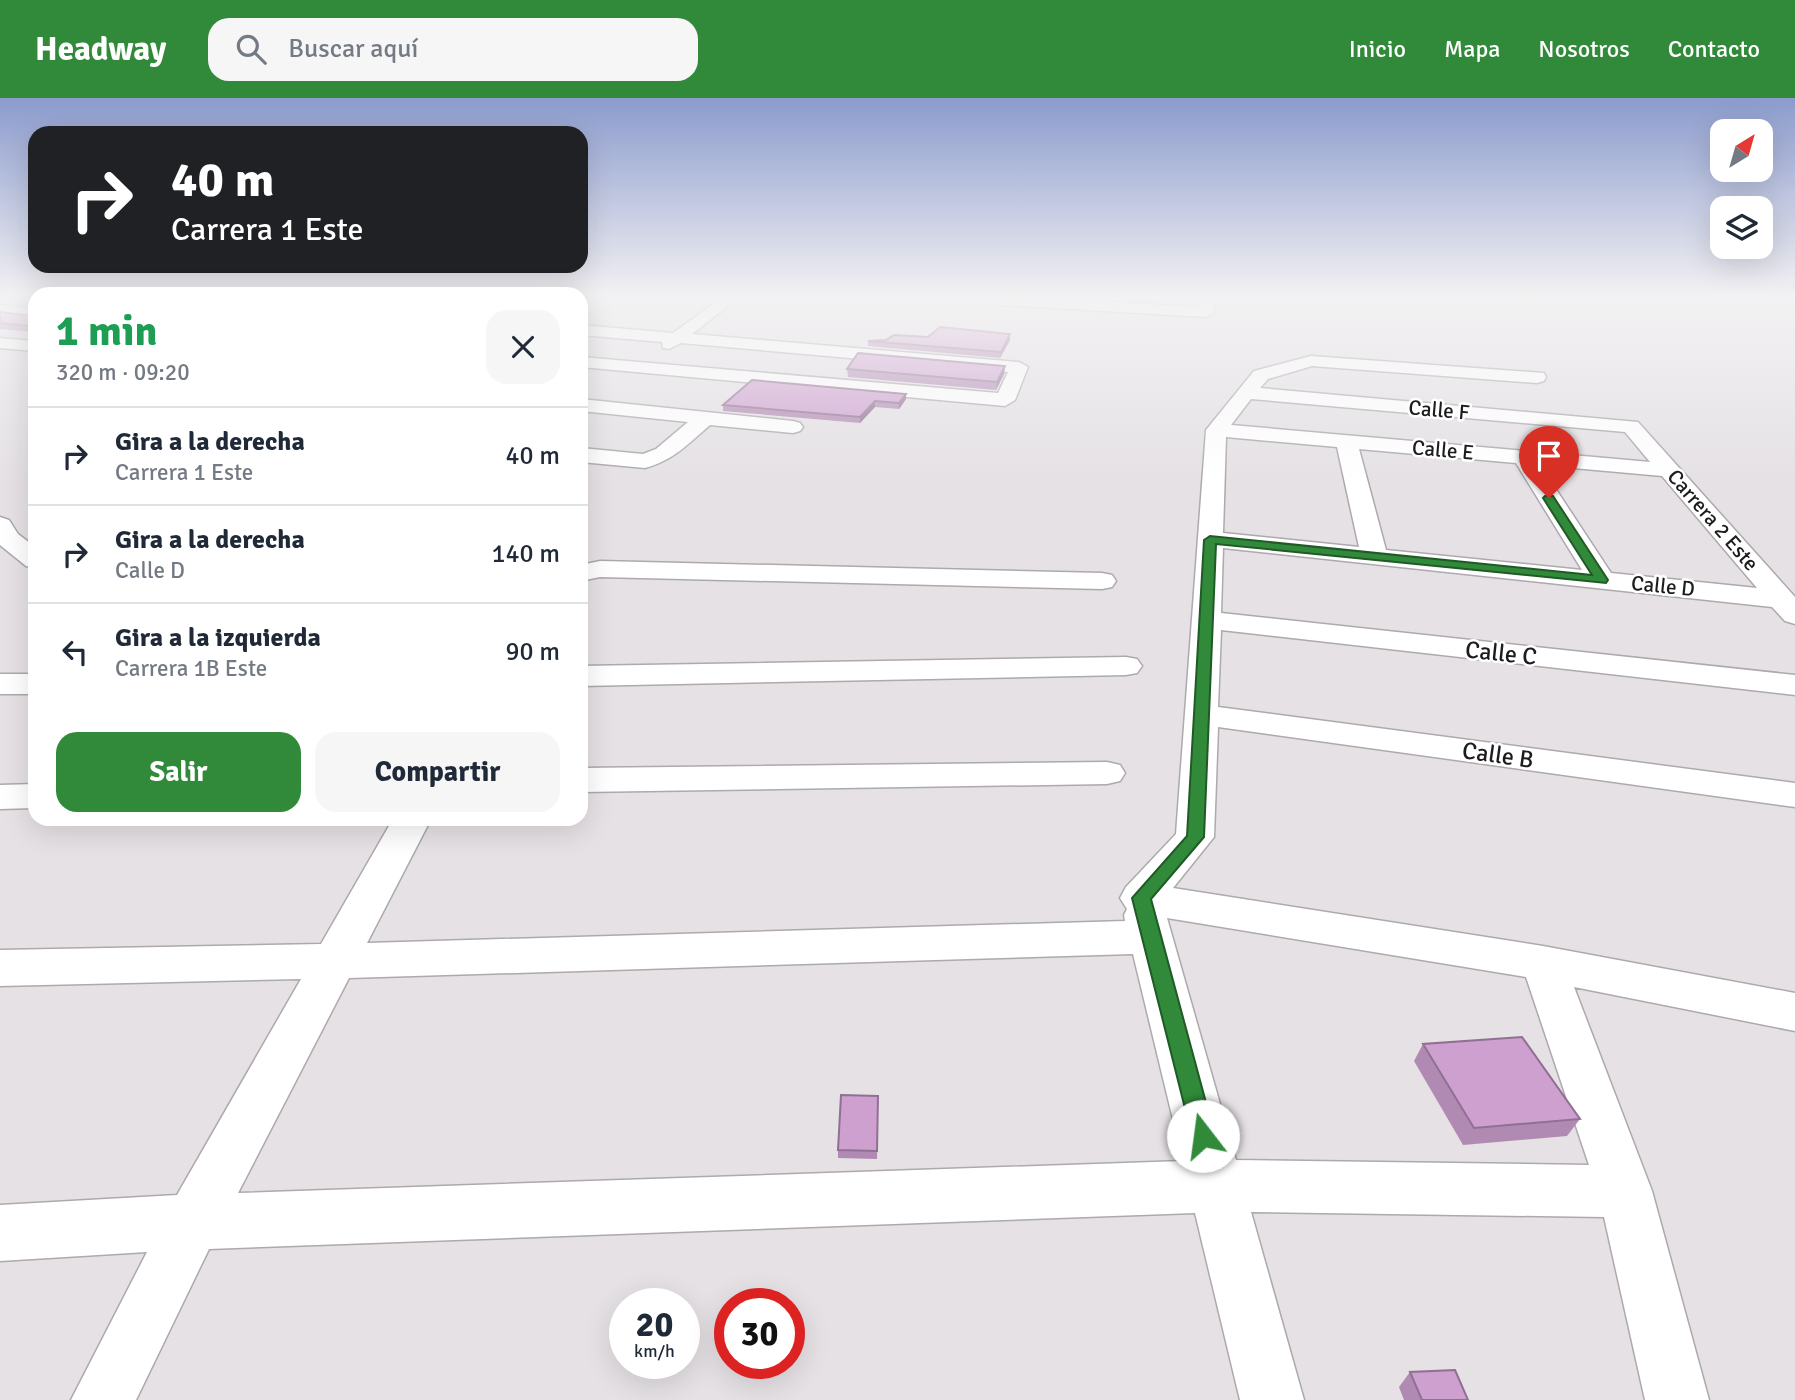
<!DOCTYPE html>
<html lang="es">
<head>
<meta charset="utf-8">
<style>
	body { margin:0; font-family:Signika,sans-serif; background:#f6f6f7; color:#1f2937; height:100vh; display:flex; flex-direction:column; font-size:26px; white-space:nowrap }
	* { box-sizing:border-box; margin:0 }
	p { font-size:23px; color:#747a83 }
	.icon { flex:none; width:38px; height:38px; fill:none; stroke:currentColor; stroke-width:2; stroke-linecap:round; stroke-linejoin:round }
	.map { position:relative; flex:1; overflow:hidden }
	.details { position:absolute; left:28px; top:189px; width:560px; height:539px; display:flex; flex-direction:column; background:#fff; border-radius:21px; box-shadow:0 7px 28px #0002 }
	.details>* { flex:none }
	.banner { position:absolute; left:28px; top:28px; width:560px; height:147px; border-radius:21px; box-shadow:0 7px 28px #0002; background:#202124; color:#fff; overflow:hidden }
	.needle { width:46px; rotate:37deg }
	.tools { position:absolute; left:1710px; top:21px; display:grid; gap:14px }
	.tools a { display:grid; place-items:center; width:63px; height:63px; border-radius:14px; background:#fff; box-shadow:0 7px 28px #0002; font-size:35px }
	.speed { position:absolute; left:609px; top:1190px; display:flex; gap:14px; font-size:35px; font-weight:700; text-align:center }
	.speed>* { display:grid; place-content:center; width:91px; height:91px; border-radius:50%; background:#fff; box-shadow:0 7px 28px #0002; line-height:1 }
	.speed small { font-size:18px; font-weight:400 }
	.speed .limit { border:10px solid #d22; background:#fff; color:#111 }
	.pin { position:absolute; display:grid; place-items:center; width:60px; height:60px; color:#fff; margin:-72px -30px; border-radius:50% 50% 50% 0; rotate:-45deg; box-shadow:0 0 7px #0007 }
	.pin .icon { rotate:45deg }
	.me { position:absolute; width:77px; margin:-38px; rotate:345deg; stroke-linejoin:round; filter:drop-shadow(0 0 5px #0008) }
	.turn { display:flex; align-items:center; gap:24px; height:147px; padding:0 28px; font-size:32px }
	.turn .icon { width:91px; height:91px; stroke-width:2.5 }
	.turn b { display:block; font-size:49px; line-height:60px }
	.round { display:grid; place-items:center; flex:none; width:74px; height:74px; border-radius:21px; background:#f6f6f7 }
	.summary { display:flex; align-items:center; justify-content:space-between; height:119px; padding:0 28px }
	h1 { font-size:42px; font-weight:700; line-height:52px; color:#1e9e55 }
	.cta { display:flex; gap:14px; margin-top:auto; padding:14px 28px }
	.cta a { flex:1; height:80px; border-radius:21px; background:#318a3a; color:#fff; font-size:28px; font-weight:700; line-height:80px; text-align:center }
	.cta a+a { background:#f6f6f7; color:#1f2937 }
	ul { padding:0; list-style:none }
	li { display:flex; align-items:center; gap:21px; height:98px; padding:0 28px; border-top:2px solid #e0e1e3 }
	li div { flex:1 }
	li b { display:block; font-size:26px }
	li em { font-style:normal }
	header { display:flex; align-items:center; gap:42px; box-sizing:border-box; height:98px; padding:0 35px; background:#318a3a; color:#fff }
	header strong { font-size:33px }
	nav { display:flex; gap:38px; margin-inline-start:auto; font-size:24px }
	.search { width:490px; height:63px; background:#f6f6f7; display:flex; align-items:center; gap:18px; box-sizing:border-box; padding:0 24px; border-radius:21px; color:#747a83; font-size:26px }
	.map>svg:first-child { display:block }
</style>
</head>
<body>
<header>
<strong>Headway</strong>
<div class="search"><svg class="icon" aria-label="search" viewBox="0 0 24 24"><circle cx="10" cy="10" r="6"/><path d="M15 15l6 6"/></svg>Buscar aquí</div>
<nav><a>Inicio</a><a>Mapa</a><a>Nosotros</a><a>Contacto</a></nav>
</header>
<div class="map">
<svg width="1795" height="1302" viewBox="0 0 1795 1302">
	<rect width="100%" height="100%" fill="#e5e1e5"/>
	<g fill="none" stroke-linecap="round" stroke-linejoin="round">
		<!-- minor casing -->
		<g stroke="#ada9ad" stroke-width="3">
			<path id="minor" d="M 720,201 L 729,201 L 733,204 L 692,236 L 1019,264 L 1028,269 L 1015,302 L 1005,308 L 581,269 L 581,259 L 998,295 L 1008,274 L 681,245 L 669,251 L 663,250 L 662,244 L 581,237 L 581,227 L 673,235 Z
				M 978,201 L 1056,201 L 1198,209 L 1199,201 L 1213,201 L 1214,214 L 1206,219 L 986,206 Z
				M 0,207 L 35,211 L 35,221 L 0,217 Z
				M 0,240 L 35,243 L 35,253 L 0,250 Z
				M 1311,258 L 1544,275 L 1546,279 L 1544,283 L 1537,285 L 1312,268 L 1268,281 L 1260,290 L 1638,324 L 1795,499 L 1795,526 L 1785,523 L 1772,509 L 1223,450 L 1221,515 L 1795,577 L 1795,597 L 1221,532 L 1218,609 L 1795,685 L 1795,709 L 1218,629 L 1214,739 L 1173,790 L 1543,848 L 1795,895 L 1795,933 L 1574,889 L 1652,1093 L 1709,1302 L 1645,1302 L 1604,1119 L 1251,1114 L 1304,1302 L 1240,1302 L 1195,1115 L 209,1151 L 136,1302 L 71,1302 L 147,1154 L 0,1163 L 0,1107 L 177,1097 L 301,881 L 0,888 L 0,852 L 321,846 L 393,721 L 431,721 L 367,845 L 1125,823 L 1124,817 L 1127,811 L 1120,800 L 1126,789 L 1176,736 L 1206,332 L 1254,273 ZM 1251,301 L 1625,334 L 1650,364 L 1231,327 ZM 1226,339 L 1337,349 L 1359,449 L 1223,435 ZM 1359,351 L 1516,365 L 1582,472 L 1386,452 ZM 1540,367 L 1662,378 L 1757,490 L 1611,475 ZM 1167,820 L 1526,879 L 1589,1067 L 1236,1062 ZM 1133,856 L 1183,1063 L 238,1095 L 349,880 Z
				M 581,301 L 793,323 L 800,325 L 803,329 L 800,333 L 793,335 L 710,327 C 688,346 674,362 645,370 L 581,364 L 581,350 L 643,356 L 656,351 L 688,324 L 581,313 Z
				M 0,419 L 9,422 L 18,436 L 35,449 L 35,470 L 26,468 L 0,447 Z
				M 600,463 L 1102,475 L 1112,477 L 1116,483 L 1112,489 L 1102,491 L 600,479 L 581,483 L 581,467 Z
				M 1126,559 L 1137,561 L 1142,568 L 1137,575 L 1126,577 L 581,588 L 581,568 Z
				M 0,576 L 35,576 L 35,596 L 0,596 Z
				M 1107,664 L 1120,667 L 1125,675 L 1120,683 L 1107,686 L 581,694 L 581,670 Z
				M 35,686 L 35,710 L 0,711 L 0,687 Z"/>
		</g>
		<!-- minor -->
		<use href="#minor" fill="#fff" fill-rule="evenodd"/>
	</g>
	<!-- wall -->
	<path fill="#b18ab3" d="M 35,202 L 35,234 L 0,231 L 0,214 L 32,218 L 35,215 L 35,209 L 32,203 Z
		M 928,239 L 1010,242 L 1000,260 L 868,248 L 868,243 Z
		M 1005,268 L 1004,276 L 996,292 L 848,279 L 847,271 Z
		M 906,301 L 899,311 L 875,309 L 860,325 L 723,313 L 723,307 Z
		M 1423,946 L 1580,1021 L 1567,1038 L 1463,1047 L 1414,963 Z
		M 878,998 L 877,1061 L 838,1060 L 838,1052 Z
		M 1410,1274 L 1468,1302 L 1404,1302 L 1399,1289 Z"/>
	<!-- shaded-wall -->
	<path fill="#907092" d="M 1010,236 L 1010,242 L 1000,260 L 1001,254 Z
		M 1005,268 L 1004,276 L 996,292 L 997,284 Z
		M 906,296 L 906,301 L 899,311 L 899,305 Z
		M 875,303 L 875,309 L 860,325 L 860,319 Z"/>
	<!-- building -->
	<path fill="#cea0d0" stroke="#907092" stroke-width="2" d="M 35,202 L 35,229 L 0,225 L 0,214 L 32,218 L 35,215 L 35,205 L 32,203 Z
		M 940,229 L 1010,236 L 1001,254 L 868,243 L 886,242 L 894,237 L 928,239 Z
		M 858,255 L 1005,268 L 997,284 L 847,271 Z
		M 752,282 L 906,296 L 899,305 L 875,303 L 860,319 L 723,307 Z
		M 1522,939 L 1580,1021 L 1474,1030 L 1423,946 Z
		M 841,997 L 878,998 L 877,1053 L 838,1052 Z
		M 1455,1272 L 1468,1302 L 1422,1302 L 1410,1274 Z"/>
	<!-- sky -->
	<linearGradient id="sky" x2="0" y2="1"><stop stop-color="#8c9bcd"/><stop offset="0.52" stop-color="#f3f2f3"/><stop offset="1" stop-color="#f3f2f3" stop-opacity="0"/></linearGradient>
	<rect width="1795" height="383" fill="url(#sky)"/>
	<!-- route -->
	<path fill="#318a3a" stroke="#205a26" stroke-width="2" d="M 1545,398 L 1553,398 L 1608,482 L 1606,485 L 1216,446 L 1204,739 L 1151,801 L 1215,1038 L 1211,1046 L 1203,1049 L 1194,1046 L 1132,800 L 1187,738 L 1204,442 L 1210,438 L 1592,477 L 1543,400 Z"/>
	<g text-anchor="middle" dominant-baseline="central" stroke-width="5" stroke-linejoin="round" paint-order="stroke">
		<!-- far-street labels -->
		<g font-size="21" fill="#1c1b1d" stroke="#fff">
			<text transform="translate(1439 312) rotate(5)">Calle F</text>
			<text transform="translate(1443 352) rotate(5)">Calle E</text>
			<text transform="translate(1713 422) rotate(49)">Carrera 2 Este</text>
			<text transform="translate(1663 488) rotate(6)">Calle D</text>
		</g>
		<!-- street labels -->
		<g font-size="24" fill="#1c1b1d" stroke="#fff">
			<text transform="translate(1501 555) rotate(6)">Calle C</text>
			<text transform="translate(1498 657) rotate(8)">Calle B</text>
		</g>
	</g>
</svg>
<div class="tools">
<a><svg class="needle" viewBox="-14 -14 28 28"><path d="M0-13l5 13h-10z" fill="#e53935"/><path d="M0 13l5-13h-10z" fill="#747a83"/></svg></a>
<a><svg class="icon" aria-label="layers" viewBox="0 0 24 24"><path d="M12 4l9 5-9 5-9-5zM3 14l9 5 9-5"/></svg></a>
</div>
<div class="speed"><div>20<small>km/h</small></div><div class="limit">30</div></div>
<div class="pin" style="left:1549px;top:400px;background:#d93025"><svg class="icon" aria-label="arrive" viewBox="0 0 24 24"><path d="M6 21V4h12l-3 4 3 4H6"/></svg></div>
<svg class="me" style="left:1203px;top:1038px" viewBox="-20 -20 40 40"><circle r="19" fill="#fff"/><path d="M0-13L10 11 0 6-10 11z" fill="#318a3a"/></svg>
<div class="banner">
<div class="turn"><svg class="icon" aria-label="right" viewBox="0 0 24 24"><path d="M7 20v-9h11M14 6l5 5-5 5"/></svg><div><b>40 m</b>Carrera 1 Este</div></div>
</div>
<section class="details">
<div class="summary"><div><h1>1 min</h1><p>320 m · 09:20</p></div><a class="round"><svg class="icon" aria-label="close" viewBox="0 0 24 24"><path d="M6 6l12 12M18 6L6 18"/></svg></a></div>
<ul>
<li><svg class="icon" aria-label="right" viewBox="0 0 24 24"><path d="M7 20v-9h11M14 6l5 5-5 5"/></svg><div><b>Gira a la derecha</b><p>Carrera 1 Este</p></div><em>40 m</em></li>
<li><svg class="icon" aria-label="right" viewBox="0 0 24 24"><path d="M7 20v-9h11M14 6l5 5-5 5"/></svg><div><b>Gira a la derecha</b><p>Calle D</p></div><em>140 m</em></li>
<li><svg class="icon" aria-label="left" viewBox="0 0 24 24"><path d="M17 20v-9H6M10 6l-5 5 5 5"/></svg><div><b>Gira a la izquierda</b><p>Carrera 1B Este</p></div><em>90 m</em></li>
</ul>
<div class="cta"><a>Salir</a><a>Compartir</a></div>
</section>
</div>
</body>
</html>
